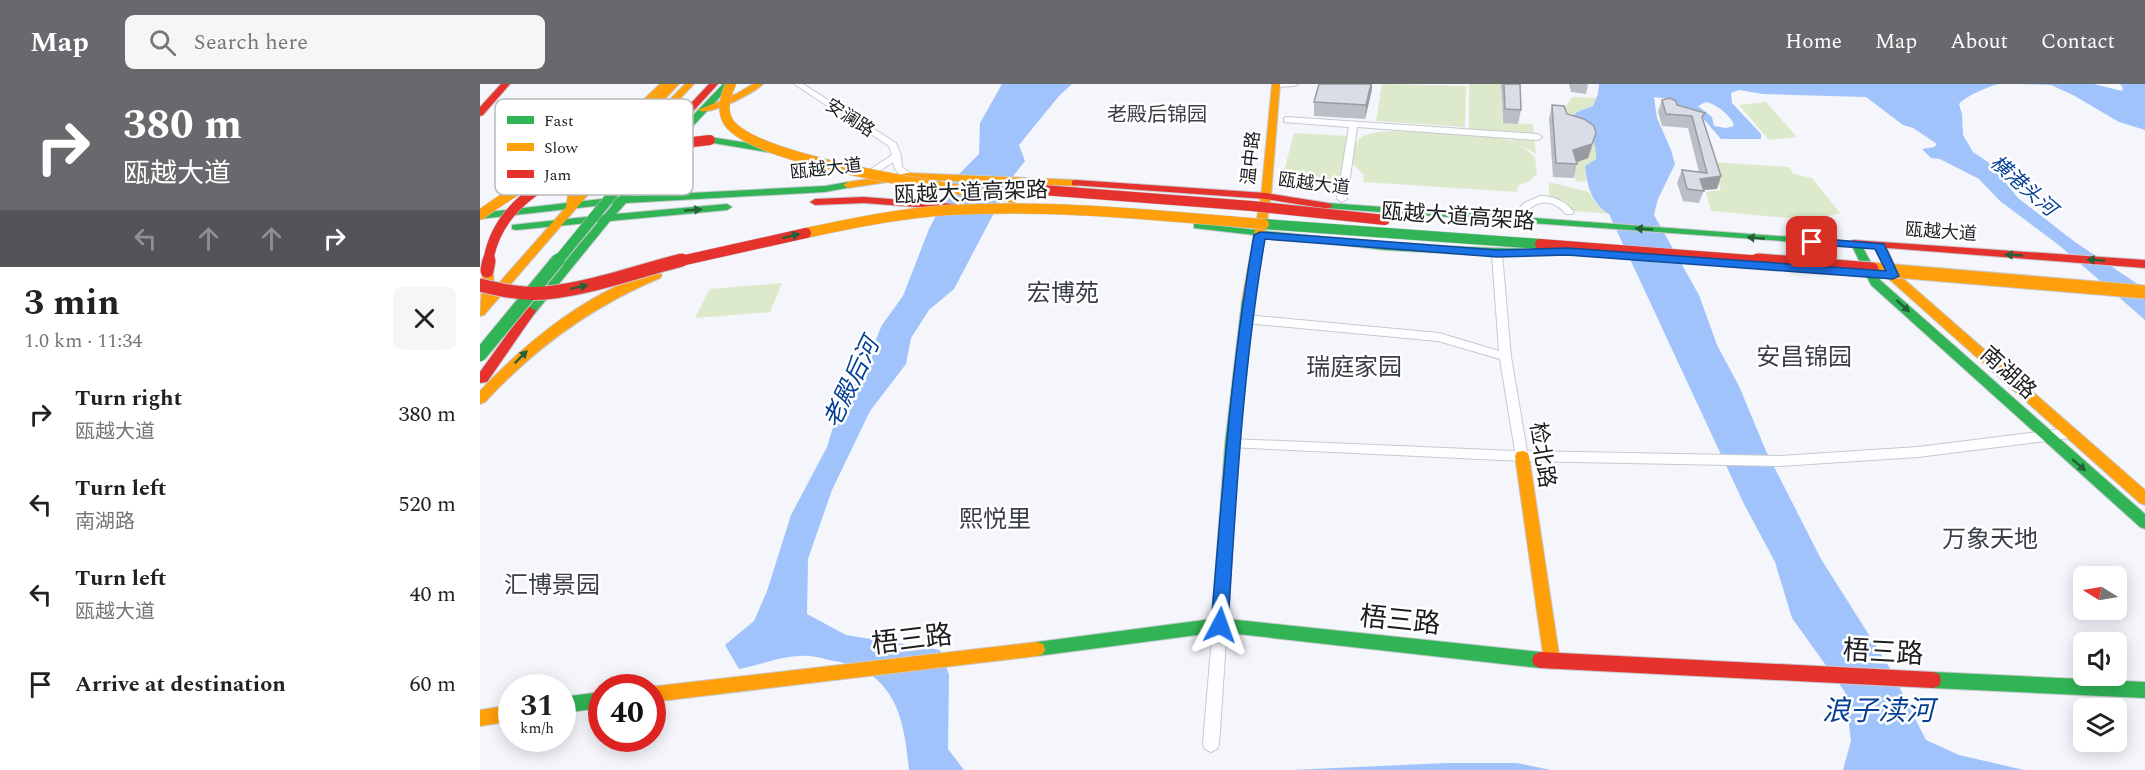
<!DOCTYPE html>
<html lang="en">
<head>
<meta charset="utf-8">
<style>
	body { margin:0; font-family:Spectral,"Noto Sans SC",serif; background:#f6f6f6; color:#222; height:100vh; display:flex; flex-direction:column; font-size:22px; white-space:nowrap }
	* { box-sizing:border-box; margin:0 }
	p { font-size:20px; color:#767676 }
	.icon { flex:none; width:33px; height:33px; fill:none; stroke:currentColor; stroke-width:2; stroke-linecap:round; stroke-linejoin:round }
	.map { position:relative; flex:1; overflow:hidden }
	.drawer { display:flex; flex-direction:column; background:#fff; width:480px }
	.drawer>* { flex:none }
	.hud { background:#67696d; color:#fff; overflow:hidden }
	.needle { width:39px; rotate:281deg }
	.controls { position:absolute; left:1593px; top:482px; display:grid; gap:12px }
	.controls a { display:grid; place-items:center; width:54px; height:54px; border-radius:9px; background:#fff; box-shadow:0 3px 15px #0003; font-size:30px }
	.speed { position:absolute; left:18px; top:590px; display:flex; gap:12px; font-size:30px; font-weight:700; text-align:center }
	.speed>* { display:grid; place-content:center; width:78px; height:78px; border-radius:50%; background:#fff; box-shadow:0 3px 15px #0003; line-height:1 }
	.speed small { font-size:15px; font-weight:400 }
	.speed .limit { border:9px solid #d22; background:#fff; color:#111 }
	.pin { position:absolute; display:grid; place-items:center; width:51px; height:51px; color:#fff; margin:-26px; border-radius:12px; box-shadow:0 3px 9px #0006 }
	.me { position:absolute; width:66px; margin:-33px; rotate:4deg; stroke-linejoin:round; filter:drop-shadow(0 0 4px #0008) }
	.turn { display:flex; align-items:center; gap:21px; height:126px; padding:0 24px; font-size:27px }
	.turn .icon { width:78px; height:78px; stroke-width:2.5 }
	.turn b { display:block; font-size:42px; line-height:51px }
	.lanes { display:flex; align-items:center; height:57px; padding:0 24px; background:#0003; justify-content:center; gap:30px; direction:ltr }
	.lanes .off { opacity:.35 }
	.round { display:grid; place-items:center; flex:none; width:63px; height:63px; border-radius:9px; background:#f6f6f6 }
	.summary { display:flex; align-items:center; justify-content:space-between; height:102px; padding:0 24px }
	h1 { font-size:36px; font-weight:700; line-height:45px }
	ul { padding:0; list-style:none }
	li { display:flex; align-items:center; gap:18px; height:90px; padding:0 24px }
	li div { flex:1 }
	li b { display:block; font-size:22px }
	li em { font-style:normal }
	header { display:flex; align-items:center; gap:36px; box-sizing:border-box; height:84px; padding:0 30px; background:#67696d; color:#fff }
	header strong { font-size:28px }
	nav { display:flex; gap:33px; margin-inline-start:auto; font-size:21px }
	.search { width:420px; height:54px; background:#f6f6f6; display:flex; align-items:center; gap:15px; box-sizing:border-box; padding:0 21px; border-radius:9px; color:#767676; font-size:22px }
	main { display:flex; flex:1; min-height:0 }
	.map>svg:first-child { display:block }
</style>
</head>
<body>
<header>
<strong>Map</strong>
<div class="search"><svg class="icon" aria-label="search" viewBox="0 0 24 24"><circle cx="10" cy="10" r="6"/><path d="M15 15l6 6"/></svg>Search here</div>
<nav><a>Home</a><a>Map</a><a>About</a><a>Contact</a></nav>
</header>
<main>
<section class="drawer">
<div class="hud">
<div class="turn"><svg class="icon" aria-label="right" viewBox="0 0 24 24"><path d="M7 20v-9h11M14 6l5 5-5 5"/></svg><div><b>380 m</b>瓯越大道</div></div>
<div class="lanes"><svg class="icon off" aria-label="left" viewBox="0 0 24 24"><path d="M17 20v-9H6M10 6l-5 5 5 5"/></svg><svg class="icon off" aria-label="ahead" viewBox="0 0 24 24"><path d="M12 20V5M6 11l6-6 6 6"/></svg><svg class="icon off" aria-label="ahead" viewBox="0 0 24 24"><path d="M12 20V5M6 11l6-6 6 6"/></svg><svg class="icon" aria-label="right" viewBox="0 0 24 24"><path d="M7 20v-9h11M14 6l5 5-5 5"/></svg></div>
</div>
<div class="summary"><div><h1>3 min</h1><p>1.0 km · 11:34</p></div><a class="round"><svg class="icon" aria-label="close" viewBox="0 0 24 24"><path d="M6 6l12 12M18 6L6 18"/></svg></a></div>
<ul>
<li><svg class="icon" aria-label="right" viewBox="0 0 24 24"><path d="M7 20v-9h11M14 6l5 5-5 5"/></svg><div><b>Turn right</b><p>瓯越大道</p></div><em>380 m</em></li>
<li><svg class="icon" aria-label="left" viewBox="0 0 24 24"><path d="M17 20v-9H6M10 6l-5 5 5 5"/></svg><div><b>Turn left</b><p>南湖路</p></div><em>520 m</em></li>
<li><svg class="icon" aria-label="left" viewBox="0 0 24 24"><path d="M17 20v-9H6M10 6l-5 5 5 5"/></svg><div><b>Turn left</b><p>瓯越大道</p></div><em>40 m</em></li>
<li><svg class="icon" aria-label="arrive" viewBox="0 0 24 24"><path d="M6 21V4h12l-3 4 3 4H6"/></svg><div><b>Arrive at destination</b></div><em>60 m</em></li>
</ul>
</section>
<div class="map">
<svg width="1665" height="686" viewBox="0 0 1665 686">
	<rect width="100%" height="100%" fill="#f4f6fc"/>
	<!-- green -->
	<path fill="#dce9ca" d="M 902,0 L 986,2 L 985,43 L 896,37 Z
		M 989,0 L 1021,0 L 1022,39 L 1053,40 L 1056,70 L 1023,51 L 989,48 Z
		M 1093,13 L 1116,14 L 1113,22 L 1097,28 L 1115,56 L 1117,75 L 1105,83 L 1106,97 L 1096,98 L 1079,30 Z
		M 1286,18 L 1317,53 L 1289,56 L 1259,21 Z
		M 908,47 C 942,49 998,47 1029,56 C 1040,59 1048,66 1055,74 L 1057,90 L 1049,97 L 1038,102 L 1037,108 L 883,98 L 884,91 L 872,79 C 873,51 883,50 908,47 Z
		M 814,49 L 868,52 L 862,97 C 845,109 816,111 803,91 Z
		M 1231,78 L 1309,83 L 1313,90 L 1332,94 L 1360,129 L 1332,136 L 1231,127 L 1226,108 L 1241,106 Z
		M 1069,98 L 1109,108 L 1116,119 L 1129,130 L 1094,127 L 1084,117 L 1069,114 Z
		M 302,199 L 290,228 L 215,234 L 230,205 Z"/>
	<!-- water -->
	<path fill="#a1c3fb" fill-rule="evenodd" d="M 522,0 L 592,0 L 579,12 L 539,61 L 545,77 L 534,91 L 474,205 L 449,226 L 431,254 L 426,280 L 390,327 L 352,406 L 328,475 L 327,530 L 366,551 L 460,566 L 469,591 L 468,665 L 484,686 L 429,686 C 424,629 413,585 349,576 C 341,574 331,571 322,572 C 302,572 279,581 259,585 L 245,561 L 274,537 L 287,507 L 311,431 L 347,363 L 355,337 L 382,288 L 402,241 L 423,212 L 449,145 L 476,93 L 499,70 L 500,39 Z
		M 1119,0 L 1520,0 C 1511,1 1484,13 1479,20 L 1482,30 L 1483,51 L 1493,68 L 1511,80 L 1538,114 L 1595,158 L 1665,205 L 1665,236 L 1580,162 L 1520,117 L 1499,95 L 1460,75 L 1451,74 L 1442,65 L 1454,63 L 1457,60 L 1433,44 L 1423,41 L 1386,13 L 1283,10 L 1259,6 L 1251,9 L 1252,19 L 1281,50 L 1281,55 L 1241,55 L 1221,32 L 1201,24 L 1189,15 L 1174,13 L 1177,34 L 1191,66 L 1195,80 L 1178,115 L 1174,131 L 1219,211 L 1237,261 L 1259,302 L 1286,367 L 1341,475 L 1408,581 L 1446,656 L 1479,671 L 1544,686 L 1363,686 L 1371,657 L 1365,608 L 1312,534 L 1295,478 L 1264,420 L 1129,130 C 1112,119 1107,103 1105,82 L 1116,75 C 1117,54 1107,46 1093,33 L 1097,28 L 1113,22 L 1118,10 ZM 1226,18 C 1236,20 1252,32 1254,42 L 1246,44 L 1234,42 L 1232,33 L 1218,22 Z
		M 1541,0 L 1614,0 L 1642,7 L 1643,4 L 1640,0 L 1665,0 L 1665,46 L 1639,38 L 1593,11 L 1571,1 Z
		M 966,679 L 1037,679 L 1071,686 L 811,686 Z"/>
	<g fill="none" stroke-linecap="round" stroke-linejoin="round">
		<!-- street casing -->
		<g stroke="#c7c9ce" stroke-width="2">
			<path id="street" d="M 314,0 L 323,0 L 416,59 L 421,72 L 422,83 L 431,90 L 431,94 C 422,95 414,87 413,78 L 391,93 L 385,93 L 385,89 L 412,71 L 409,62 Z
				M 793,0 L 818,0 L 814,2 L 796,3 L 793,3 Z
				M 807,33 L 1058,50 L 1062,53 L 1058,56 L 877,43 L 867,115 L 862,118 L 857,115 L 869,43 L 804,38 L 804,34 Z
				M 1060,112 C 1074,112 1085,117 1094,128 L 1092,130 L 1086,130 C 1074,116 1059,114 1046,128 L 1040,128 L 1038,126 L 1044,119 Z
				M 1017,167 L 1022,170 L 1031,273 L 1047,367 L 1300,372 L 1438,363 L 1589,344 L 1595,349 L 1589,354 L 1438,373 L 1300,382 L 1042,377 L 748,363 L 746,360 L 748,357 L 752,355 L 1035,367 L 1020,275 L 958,257 L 765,239 L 760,235 L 765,231 L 959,249 L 1019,267 L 1012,170 Z
				M 740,535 L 745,536 L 747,541 L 739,660 L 737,665 L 731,668 L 725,665 L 723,660 L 733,541 L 735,536 Z"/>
		</g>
		<!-- fast casing -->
		<g stroke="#c7c9ce" stroke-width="2">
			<path id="fast" d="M 243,0 L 252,0 L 176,82 L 151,112 L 345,102 L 368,98 L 373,101 L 372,103 L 345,108 L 146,119 L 136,130 L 247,120 L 252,123 L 247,126 L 130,137 L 43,244 L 35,244 L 33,241 L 35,238 L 118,138 L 36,146 L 32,145 L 32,141 L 124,131 L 133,120 L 0,135 L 0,129 L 139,113 L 168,78 Z
				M 230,53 L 293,63 L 298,66 L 293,69 L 227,58 L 227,54 Z
				M 848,119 L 1380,158 L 1400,196 L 1665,430 L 1665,445 L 1660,443 L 1391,201 L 1372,162 L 844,124 L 843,122 Z
				M 718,139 C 843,155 967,166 1093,165 L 1099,168 L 1093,171 L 999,171 L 905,166 L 714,144 L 714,140 Z
				M 768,212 L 774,216 L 759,360 L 748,535 L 1060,568 L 1066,571 L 1068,576 L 1066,581 L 1060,584 L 740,548 L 557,572 L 551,570 L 549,565 L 551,560 L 557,558 L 732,535 L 745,360 L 762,216 Z
				M 1453,588 L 1665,598 L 1665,614 L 1453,604 L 1447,602 L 1445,596 L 1447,590 Z
				M 122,608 L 122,624 L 82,629 L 82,613 Z"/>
		</g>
		<!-- slow casing -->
		<g stroke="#c7c9ce" stroke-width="2">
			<path id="slow" d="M 180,0 L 199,0 L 184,16 L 176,14 L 185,5 L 167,22 L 160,42 L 98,108 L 98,109 L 205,0 L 214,0 L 106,113 L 4,231 L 0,232 L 3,184 L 7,183 L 13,187 L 14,202 L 12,207 L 86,123 L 89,105 L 153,39 L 160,19 Z
				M 273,0 L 283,0 C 274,9 229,33 218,26 L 256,10 Z
				M 792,0 L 800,0 L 791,112 L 774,216 L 768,220 L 762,216 L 781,112 Z
				M 428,89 L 596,96 L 601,99 L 596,102 L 428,95 L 368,104 L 363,101 L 368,98 Z
				M 1400,159 L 1406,162 L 1418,190 L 1665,406 L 1665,421 L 1660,419 L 1409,195 L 1394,162 Z
				M 176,187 L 182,191 L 180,194 C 111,223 55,264 5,318 L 0,320 L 0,307 C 46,258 110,206 176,187 Z
				M 1042,367 L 1047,368 L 1049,372 L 1080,577 L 1078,582 L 1072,585 L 1066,582 L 1064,577 L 1035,372 L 1037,368 Z
				M 557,558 L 563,560 L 565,565 L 563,570 L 557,572 L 172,618 L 172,603 L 169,603 Z
				M 32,621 L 32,637 L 0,642 L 0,626 Z"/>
		</g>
		<!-- jam casing -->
		<g stroke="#c7c9ce" stroke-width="2">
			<path id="jam" d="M 21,0 L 30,0 L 3,31 L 0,32 L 0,23 Z
				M 229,0 L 238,0 L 144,103 L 136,103 L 136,99 Z
				M 596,96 L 786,109 L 848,119 L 853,122 L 848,125 L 786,115 L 592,101 L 592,97 Z
				M 384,113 L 475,120 L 480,123 L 475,126 L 384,119 L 335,121 L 330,118 L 335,115 Z
				M 1373,156 L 1665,176 L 1665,184 L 1369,161 L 1367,159 Z
				M 50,223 L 56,227 L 54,230 L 7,298 L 0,299 L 0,288 L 46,224 Z
				M 1060,568 L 1453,588 L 1459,590 L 1461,596 L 1459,602 L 1453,604 L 1060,584 L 1054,581 L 1052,576 L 1054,571 Z"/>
		</g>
		<!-- street -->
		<use href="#street" fill="#fdfeff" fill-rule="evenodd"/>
		<!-- fast -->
		<use href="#fast" fill="#30b455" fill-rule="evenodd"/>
		<!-- slow -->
		<use href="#slow" fill="#ff9f0a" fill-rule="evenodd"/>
		<!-- jam -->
		<use href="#jam" fill="#e5322d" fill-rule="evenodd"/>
		<!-- fast-bridge-far1 casing -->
		<g stroke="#c7c9ce" stroke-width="11" stroke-linecap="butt">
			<path id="fast-bridge-far1" d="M 784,140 L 1060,160
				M 77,178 L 140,101"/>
		</g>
		<!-- fast-bridge casing -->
		<g stroke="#c7c9ce" stroke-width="15" stroke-linecap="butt">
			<path id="fast-bridge" d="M 0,271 L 78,176"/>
		</g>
		<!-- slow-bridge-far1 casing -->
		<g stroke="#c7c9ce" stroke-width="11" stroke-linecap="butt">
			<path id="slow-bridge-far1" d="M 251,0 C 245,12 241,27 249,39 C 279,79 480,106 534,114
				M 0,131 C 58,88 124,59 181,14
				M 326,149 C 373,139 421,129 470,126 C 575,120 680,132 784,140"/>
		</g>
		<!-- slow-bridge casing -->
		<g stroke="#c7c9ce" stroke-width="15" stroke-linecap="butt">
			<path id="slow-bridge" d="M 1392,185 L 1665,208"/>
		</g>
		<!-- jam-bridge-far1 casing -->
		<g stroke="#c7c9ce" stroke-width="11" stroke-linecap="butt">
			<path id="jam-bridge-far1" d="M 549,105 L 772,122 L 905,136
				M 1060,160 L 1297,178
				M 8,178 C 22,85 154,64 230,56
				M 196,178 L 326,149"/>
		</g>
		<!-- jam-bridge casing -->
		<g stroke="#c7c9ce" stroke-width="15" stroke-linecap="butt">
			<path id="jam-bridge" d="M 1277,176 L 1392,185
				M 7,187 L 9,176
				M 0,201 C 21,206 43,211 65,209 C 109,205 158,187 202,176"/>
		</g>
		<!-- fast-bridge-far1 -->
		<use href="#fast-bridge-far1" stroke="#30b455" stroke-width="10"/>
		<!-- fast-bridge -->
		<use href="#fast-bridge" stroke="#30b455" stroke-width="13"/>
		<!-- slow-bridge-far1 -->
		<use href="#slow-bridge-far1" stroke="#ff9f0a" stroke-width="10"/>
		<!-- slow-bridge -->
		<use href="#slow-bridge" stroke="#ff9f0a" stroke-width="13"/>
		<!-- jam-bridge-far1 -->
		<use href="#jam-bridge-far1" stroke="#e5322d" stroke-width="10"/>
		<!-- jam-bridge -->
		<use href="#jam-bridge" stroke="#e5322d" stroke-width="13"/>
	</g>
	<!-- wall -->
	<path fill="#bbbec6" d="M 1021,0 L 1040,0 L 1041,26 L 1038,40 L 1023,39 Z
		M 1089,0 L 1108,0 L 1106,10 L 1091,8 Z
		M 892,5 L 885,35 L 834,32 L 834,18 Z
		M 1182,16 L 1197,21 L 1225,29 L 1223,35 L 1241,92 L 1237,105 L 1224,106 L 1219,119 L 1203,117 L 1197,99 L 1202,86 L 1219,88 L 1208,44 L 1182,42 L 1178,28 Z
		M 1072,21 L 1087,30 L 1112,63 L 1108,74 L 1097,78 L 1094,94 L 1073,93 L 1069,35 Z"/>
	<!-- shaded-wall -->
	<path fill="#999ba1" d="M 891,0 L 892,0 L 892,5 L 885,35 L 886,21 Z
		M 1116,49 L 1108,74 L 1092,80 L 1093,66 Z
		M 1241,92 L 1237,105 L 1223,106 L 1220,95 Z"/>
	<!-- building -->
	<path fill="#dadde6" stroke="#999ba1" stroke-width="1.5" d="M 839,0 L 891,0 L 886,21 L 834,18 Z
		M 1024,0 L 1040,0 L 1041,26 L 1025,25 Z
		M 1190,14 L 1196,17 L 1197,21 L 1225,29 L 1222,33 L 1241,92 L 1220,95 L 1224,107 L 1207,105 L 1202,86 L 1227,89 L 1212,32 L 1186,30 L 1182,16 Z
		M 1072,21 L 1084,22 L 1087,30 L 1104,35 L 1114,42 L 1116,49 L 1112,60 L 1093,66 L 1097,80 L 1076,79 Z"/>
	<!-- one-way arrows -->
	<defs><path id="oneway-solid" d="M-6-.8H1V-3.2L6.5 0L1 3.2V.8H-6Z" transform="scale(1.5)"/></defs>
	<g fill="#246138">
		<use href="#oneway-solid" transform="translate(213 126) rotate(-5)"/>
		<use href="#oneway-solid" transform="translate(1164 145) rotate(-176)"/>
		<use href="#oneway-solid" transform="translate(311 152) rotate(-14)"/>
		<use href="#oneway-solid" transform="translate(1276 154) rotate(-175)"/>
		<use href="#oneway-solid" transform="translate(1534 171) rotate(-177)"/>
		<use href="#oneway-solid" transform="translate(1616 176) rotate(-176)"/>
		<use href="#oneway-solid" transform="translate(99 203) rotate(-12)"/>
		<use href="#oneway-solid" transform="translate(1423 222) rotate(42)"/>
		<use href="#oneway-solid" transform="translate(41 273) rotate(-45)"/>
		<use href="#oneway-solid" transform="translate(1599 381) rotate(41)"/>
	</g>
	<!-- route -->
	<path fill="#1a73e8" stroke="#114b97" stroke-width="1.5" d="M 780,148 L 1017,166 L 1087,164 L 1406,187 L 1395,165 L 1328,160 L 1328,155 L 1332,154 L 1404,160 L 1419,192 L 1413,195 L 1087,171 L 1017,173 L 785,155 C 763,283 756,412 748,541 L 745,546 L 740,549 L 734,546 L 731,541 C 742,411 751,280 774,151 Z"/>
	<g text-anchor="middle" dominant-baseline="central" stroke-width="5" stroke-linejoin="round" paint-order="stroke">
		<!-- far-street labels -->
		<g font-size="18" fill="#1b1d20" stroke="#fff">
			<text transform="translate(370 34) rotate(33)">安澜路</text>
			<text transform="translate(771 74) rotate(-84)">温中路</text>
			<text transform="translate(346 85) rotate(-6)">瓯越大道</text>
			<text transform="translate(834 100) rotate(7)">瓯越大道</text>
			<text transform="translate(1461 148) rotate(4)">瓯越大道</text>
		</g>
		<!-- far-neighbourhood labels -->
		<g font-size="20" fill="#3a3e45" stroke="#fff">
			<text x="677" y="31">老殿后锦园</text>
		</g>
		<!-- far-water labels -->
		<g font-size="20" font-style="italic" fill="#043f96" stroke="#fff">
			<text transform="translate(1543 102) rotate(41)">横港头河</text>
		</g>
		<!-- street labels -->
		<g font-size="22" fill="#1b1d20" stroke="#fff">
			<text transform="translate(491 109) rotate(-2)">瓯越大道高架路</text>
			<text transform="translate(978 133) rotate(4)">瓯越大道高架路</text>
			<text transform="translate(1528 289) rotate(42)">南湖路</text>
			<text transform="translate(1062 371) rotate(81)">检北路</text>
		</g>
		<!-- neighbourhood labels -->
		<g font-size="24" fill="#3a3e45" stroke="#fff">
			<text x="583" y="210">宏博苑</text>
			<text x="1324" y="274">安昌锦园</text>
			<text x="874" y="284">瑞庭家园</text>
			<text x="515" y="436">熙悦里</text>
			<text x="1510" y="456">万象天地</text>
			<text x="72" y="502">汇博景园</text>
		</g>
		<!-- water labels -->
		<g font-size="24" font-style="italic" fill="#043f96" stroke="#fff">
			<text transform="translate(372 299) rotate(-64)">老殿后河</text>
		</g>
		<!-- near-street labels -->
		<g font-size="27" fill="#1b1d20" stroke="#fff">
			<text transform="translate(920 537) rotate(6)">梧三路</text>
			<text transform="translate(432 556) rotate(-7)">梧三路</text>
			<text transform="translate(1403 569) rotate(3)">梧三路</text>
		</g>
		<!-- near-water labels -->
		<g font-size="28" font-style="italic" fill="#043f96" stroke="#fff">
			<text x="1398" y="627">浪子渎河</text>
		</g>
	</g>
	<!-- legend -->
	<rect x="15" y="15" width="198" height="96" rx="9" fill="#fff" stroke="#bbbbbc" stroke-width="1.5"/>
	<rect x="27" y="32" width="27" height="8" fill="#30b455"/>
	<rect x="27" y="59" width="27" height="8" fill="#ff9f0a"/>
	<rect x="27" y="86" width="27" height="8" fill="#e5322d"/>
	<g font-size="16" fill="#1b1d20">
		<text x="64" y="42">Fast</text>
		<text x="64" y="69">Slow</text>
		<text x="64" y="96">Jam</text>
	</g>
</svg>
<div class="controls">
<a><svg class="needle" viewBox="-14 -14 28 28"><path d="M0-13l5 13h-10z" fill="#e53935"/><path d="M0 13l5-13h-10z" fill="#767676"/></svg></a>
<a><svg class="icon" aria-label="sound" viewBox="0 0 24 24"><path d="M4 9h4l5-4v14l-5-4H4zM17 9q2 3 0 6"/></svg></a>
<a><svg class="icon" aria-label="layers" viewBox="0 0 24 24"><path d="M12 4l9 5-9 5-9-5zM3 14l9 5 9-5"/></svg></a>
</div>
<div class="speed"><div>31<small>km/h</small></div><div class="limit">40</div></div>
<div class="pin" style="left:1332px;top:158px;background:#d93025"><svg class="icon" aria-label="arrive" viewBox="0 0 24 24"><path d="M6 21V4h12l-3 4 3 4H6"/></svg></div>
<svg class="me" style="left:740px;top:541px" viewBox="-20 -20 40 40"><path d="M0-17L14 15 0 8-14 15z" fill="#1a73e8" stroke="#fff" stroke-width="4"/></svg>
</div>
</main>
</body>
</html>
